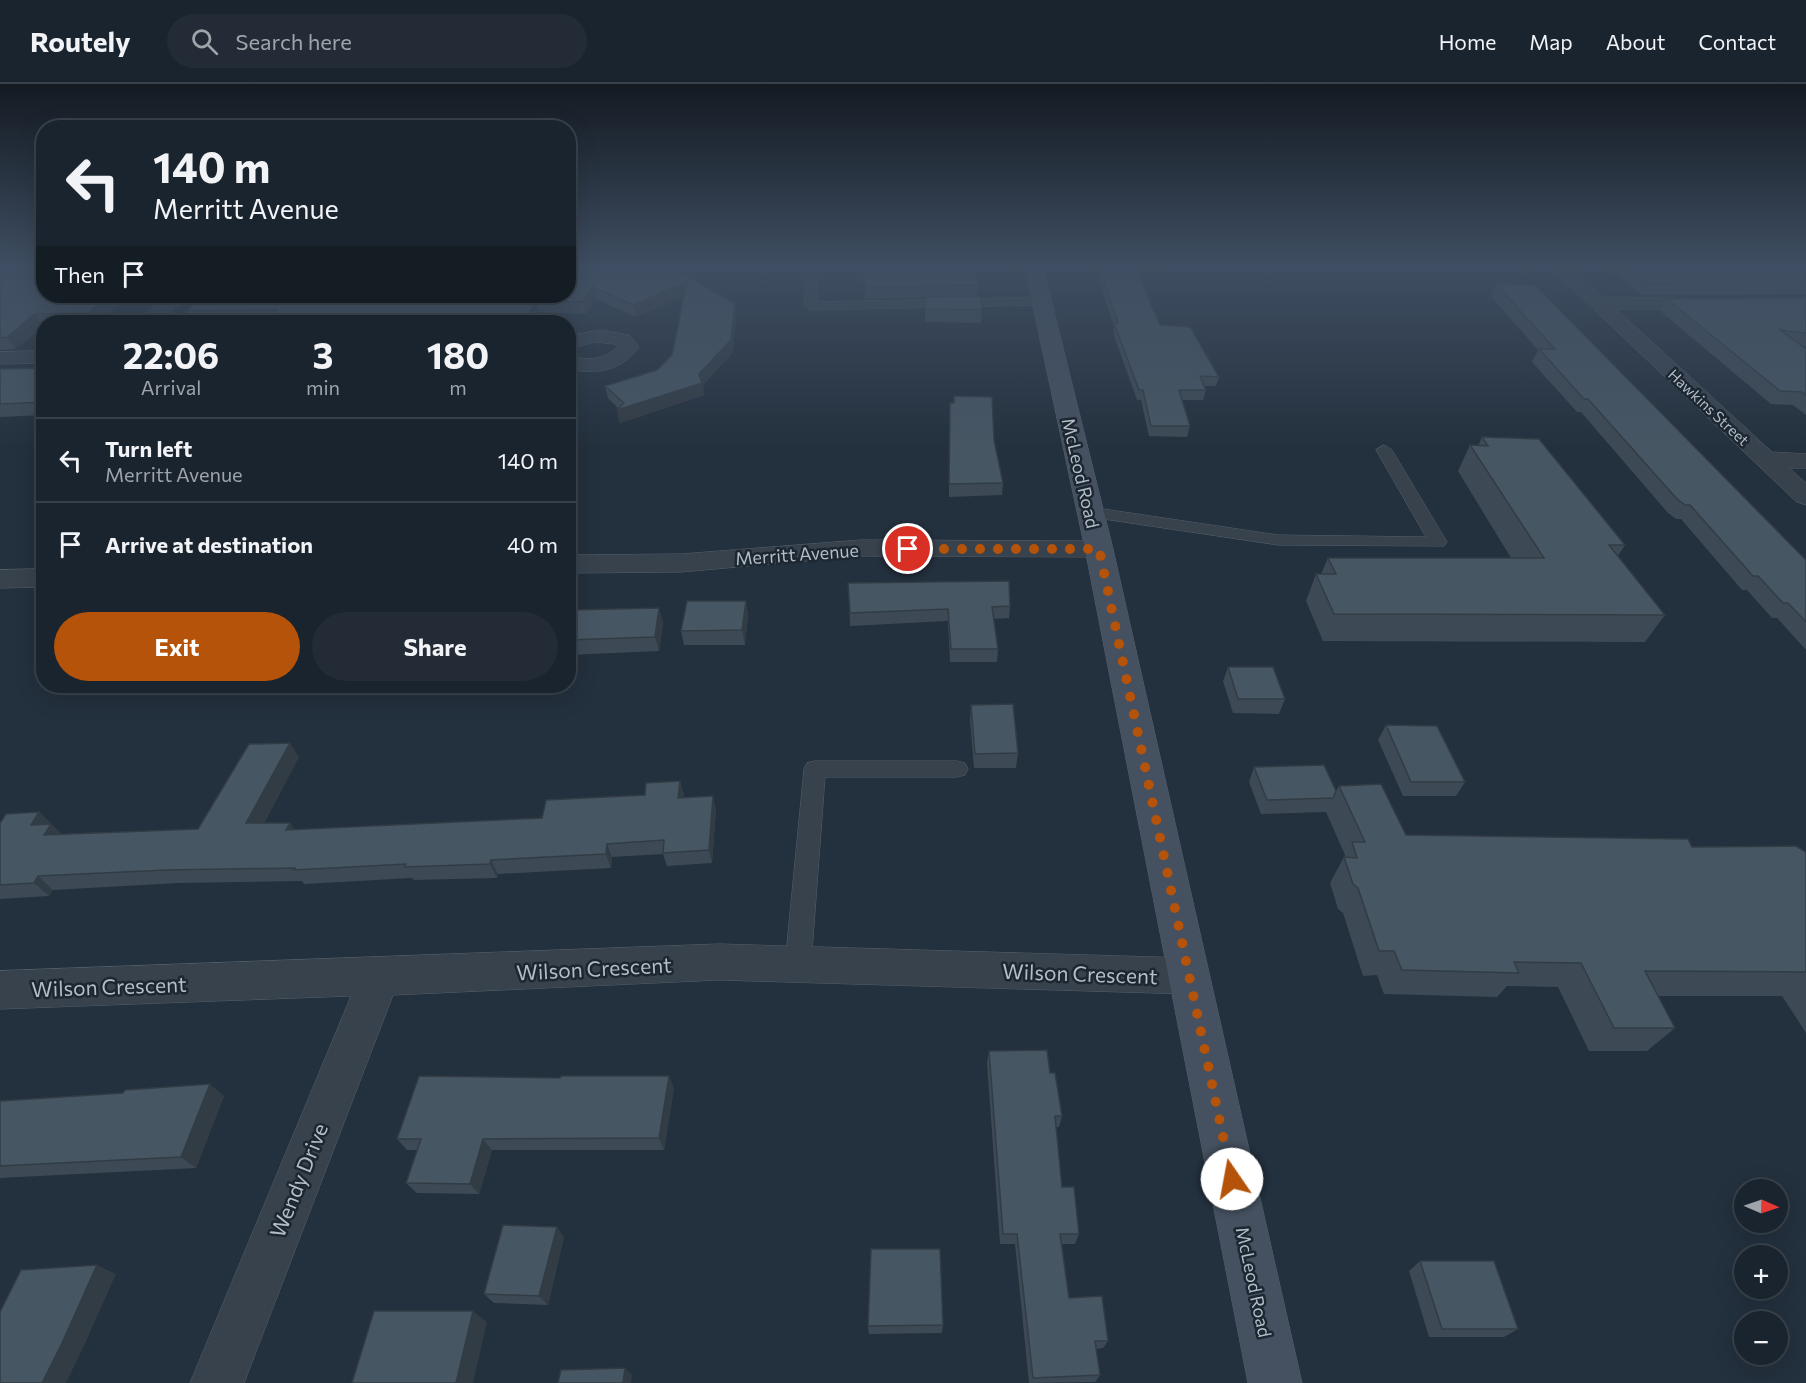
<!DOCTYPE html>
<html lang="en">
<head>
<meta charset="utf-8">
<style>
	body { margin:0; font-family:Commissioner,sans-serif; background:#232c36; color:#f1f3f6; height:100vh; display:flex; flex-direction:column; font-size:22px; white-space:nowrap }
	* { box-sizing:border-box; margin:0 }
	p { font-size:20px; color:#9fa4aa }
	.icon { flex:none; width:33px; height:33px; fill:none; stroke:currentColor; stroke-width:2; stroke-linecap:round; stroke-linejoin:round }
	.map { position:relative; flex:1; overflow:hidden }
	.details { position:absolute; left:36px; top:231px; width:540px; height:378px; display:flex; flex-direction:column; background:#1a242e; border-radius:24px; box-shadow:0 6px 24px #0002,0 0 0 2px #38414a }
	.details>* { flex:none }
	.hud { position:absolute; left:36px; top:36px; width:540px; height:183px; border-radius:24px; box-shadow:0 6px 24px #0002,0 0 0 2px #38414a; background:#1a242e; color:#f1f3f6; overflow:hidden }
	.needle { width:39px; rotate:92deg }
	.controls { position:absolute; left:1734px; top:1095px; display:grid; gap:12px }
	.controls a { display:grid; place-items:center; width:54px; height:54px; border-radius:50%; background:#1a242e; box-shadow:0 6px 24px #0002,0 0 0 2px #38414a; font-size:30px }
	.pin { position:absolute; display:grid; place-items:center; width:51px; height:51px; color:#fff; margin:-26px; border:3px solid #fff; border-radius:50%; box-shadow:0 2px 6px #0007 }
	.me { position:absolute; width:66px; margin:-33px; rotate:348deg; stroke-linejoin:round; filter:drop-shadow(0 0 4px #0008) }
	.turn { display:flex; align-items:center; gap:21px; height:126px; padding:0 18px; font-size:27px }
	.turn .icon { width:78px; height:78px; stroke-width:2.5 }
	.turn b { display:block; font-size:42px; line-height:51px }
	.then { display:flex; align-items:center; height:57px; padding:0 18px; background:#0003; gap:12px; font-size:22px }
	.eta { display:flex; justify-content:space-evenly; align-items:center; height:102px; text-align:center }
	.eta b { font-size:36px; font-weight:700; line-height:42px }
	.button { display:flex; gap:12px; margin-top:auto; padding:12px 18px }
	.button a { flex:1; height:69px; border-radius:36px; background:#b45309; color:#fff; font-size:24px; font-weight:700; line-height:69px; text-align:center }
	.button a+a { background:#232c36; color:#f1f3f6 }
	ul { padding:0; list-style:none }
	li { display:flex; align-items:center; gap:18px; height:84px; padding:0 18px; border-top:2px solid #38414a }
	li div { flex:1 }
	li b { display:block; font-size:22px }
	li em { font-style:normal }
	header { display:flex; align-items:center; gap:36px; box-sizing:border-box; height:84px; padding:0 30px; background:#1a242e; border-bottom:2px solid #38414a }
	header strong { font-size:28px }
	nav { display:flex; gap:33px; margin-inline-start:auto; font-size:21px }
	.search { width:420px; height:54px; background:#232c36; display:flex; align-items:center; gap:15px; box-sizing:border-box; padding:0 21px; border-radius:33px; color:#9fa4aa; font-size:22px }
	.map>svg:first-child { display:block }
</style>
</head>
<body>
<header>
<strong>Routely</strong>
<div class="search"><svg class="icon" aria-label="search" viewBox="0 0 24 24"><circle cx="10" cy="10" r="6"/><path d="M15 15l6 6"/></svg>Search here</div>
<nav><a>Home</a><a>Map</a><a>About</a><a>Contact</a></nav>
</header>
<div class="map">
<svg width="1806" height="1299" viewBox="0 0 1806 1299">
	<rect width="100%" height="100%" fill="#23303d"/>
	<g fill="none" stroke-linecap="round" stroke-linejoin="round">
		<!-- lane casing -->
		<g stroke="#55606b" stroke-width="1">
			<path id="lane" d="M 812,190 L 818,194 L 817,218 L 1042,213 L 1048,217 L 1042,221 L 810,226 L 804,222 L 806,194 Z
				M 1384,361 L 1392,366 L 1447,458 L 1444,462 L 1278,461 L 1090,433 L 1082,428 L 1090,423 L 1278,451 L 1426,453 L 1376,366 Z
				M 815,677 L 957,677 L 965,679 L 968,685 L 965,691 L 957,693 L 825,693 L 811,881 L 807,889 L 798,892 L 789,889 L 785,881 L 804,685 L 807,679 Z"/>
		</g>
		<!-- street casing -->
		<g stroke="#55606b" stroke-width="1">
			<path id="street" d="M 1550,183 L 1570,183 L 1603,213 L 1716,215 L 1719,219 L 1709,225 L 1616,225 L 1772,368 L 1806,370 L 1806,384 L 1789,384 L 1806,399 L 1806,421 L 1797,418 Z
				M 168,212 L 189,212 L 159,238 L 137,238 Z
				M 601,246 L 629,251 L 639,263 C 622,287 596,291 568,285 L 568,272 C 587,276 603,277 617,263 L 615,260 L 595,258 L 568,265 L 568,252 Z
				M 44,267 L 44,279 L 0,280 L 0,268 Z
				M 861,456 L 1099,457 L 1109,459 L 1113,465 L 1109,471 L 1099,473 L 861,472 L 681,488 L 568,489 L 568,471 L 681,470 Z
				M 44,485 L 44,503 L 0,504 L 0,486 Z
				M 719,860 L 1189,874 L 1203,879 L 1209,892 L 1203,905 L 1189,910 L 719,896 L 393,911 L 244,1299 L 190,1299 L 351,912 L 0,925 L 0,887 Z"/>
		</g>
		<!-- secondary casing -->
		<g stroke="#55606b" stroke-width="1">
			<path id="secondary" d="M 1025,183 L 1043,183 L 1113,465 L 1302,1299 L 1248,1299 L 1085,465 Z"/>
		</g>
		<!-- lane -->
		<use href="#lane" fill="#37424d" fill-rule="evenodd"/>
		<!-- street -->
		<use href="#street" fill="#37424d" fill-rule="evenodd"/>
		<!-- secondary -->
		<use href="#secondary" fill="#455160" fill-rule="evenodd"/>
	</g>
	<!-- wall -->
	<path fill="#3d4a55" d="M 0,183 L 128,212 L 97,238 L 44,238 L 44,242 L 15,265 L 0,266 Z
		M 568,183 L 735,220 L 736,231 L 733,268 L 703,301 L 704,311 L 620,339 L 617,326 L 619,325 L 608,314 L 605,302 L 657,286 L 672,271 L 684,212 L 636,233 L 596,215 L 586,230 L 538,228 L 533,238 L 192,238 L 186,227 Z
		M 863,183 L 973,183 L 978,201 L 977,212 L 982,226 L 981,239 L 925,238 L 925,213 L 865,215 Z
		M 1095,183 L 1170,183 L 1170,187 L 1137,187 L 1160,241 L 1219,293 L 1216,302 L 1204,302 L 1206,306 L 1203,316 L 1182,316 L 1190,342 L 1187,353 L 1149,352 L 1141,316 L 1137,316 L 1113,249 L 1114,242 Z
		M 1609,183 L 1806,183 L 1806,210 L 1641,211 Z
		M 1496,200 L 1806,476 L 1806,566 L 1777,534 L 1772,534 L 1747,506 L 1742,506 L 1681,435 L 1676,435 L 1668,429 L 1581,328 L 1577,328 L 1532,278 L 1538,266 L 1491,212 Z
		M 1806,214 L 1806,263 L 1803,262 L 1806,265 L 1806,331 L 1793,321 L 1771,320 L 1660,227 L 1667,215 Z
		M 44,284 L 44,331 L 0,333 L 0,285 Z
		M 953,319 L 994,356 L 1003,399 L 1002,411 L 949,413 L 949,331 Z
		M 1482,353 L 1625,461 L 1618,472 L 1665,531 L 1645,558 L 1323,557 L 1306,517 L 1316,490 L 1321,490 L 1328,474 L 1511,474 L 1458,387 L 1470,361 L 1478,362 Z
		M 848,499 L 1010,522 L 1009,534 L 993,535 L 998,565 L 997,578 L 950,578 L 948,537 L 850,542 Z
		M 746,517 L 748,531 L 745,561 L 684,561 L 681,547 Z
		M 568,526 L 663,538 L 659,567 L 568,571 Z
		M 1228,583 L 1285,615 L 1279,630 L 1233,629 L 1223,597 Z
		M 971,621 L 1018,669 L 1016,684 L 974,684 L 970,635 Z
		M 1386,641 L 1465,698 L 1456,712 L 1403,712 L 1378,656 Z
		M 299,673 L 264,739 L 296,746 L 542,734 L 645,711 L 680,697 L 684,711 L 683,714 L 713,712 L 716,726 L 712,779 L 667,782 L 663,770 L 612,773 L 611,784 L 498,790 L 497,794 L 414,796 L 412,794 L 304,800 L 302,797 L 179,799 L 53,806 L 49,812 L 0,815 L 0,739 L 39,728 L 61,750 L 198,745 Z
		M 1254,683 L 1336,707 L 1339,702 L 1406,751 L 1806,768 L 1806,949 L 1782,912 L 1658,912 L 1675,944 L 1647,967 L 1589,967 L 1558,903 L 1507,902 L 1497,913 L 1384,910 L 1377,891 L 1363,892 L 1343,829 L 1338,825 L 1330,799 L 1345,771 L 1326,728 L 1261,730 L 1249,698 Z
		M 989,967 L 1050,989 L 1062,1032 L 1059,1043 L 1056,1043 L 1062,1103 L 1079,1150 L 1075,1160 L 1062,1160 L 1069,1214 L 1108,1257 L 1103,1264 L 1096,1265 L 1100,1291 L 1095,1298 L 1029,1299 L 1015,1160 L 1000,1160 L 987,979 Z
		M 674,1004 L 664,1066 L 492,1066 L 479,1110 L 417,1109 L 406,1099 L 417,1066 L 407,1066 L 397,1055 Z
		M 123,1009 L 224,1012 L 196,1084 L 0,1094 L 0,1017 Z
		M 564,1153 L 548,1221 L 494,1219 L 484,1210 Z
		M 1420,1177 L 1518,1245 L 1504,1253 L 1429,1253 L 1409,1187 Z
		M 943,1241 L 942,1249 L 869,1250 L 868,1242 Z"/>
	<!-- shaded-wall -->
	<path fill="#323c45" d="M 687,198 L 689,210 L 636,233 L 633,221 Z
		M 593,203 L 596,215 L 586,230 L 583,218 Z
		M 108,212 L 128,212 L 97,238 L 93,238 L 88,229 Z
		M 535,217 L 538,228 L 533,238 L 529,238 L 528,232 Z
		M 735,220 L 736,231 L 733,268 L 703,301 L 704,311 L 620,339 L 617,326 L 699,290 Z
		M 35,230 L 42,242 L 15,265 L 7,253 Z
		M 746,517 L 748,531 L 745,561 L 742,546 Z
		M 659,524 L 663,538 L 659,567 L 655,553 Z
		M 290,659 L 299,673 L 257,753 L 246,739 Z
		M 680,697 L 684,711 L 682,728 L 678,714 Z
		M 713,712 L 716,726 L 712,779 L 709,766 Z
		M 39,728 L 64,754 L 58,764 L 31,741 Z
		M 290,739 L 300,752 L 286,746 Z
		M 607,760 L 612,773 L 611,784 L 606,770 Z
		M 491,776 L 498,790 L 497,794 L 490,780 Z
		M 38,792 L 53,806 L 49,812 L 34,799 Z
		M 669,992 L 674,1004 L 664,1066 L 659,1054 Z
		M 210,1000 L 224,1012 L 196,1084 L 181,1073 Z
		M 483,1055 L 492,1066 L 479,1110 L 470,1100 Z
		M 557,1143 L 564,1153 L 548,1221 L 539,1212 Z
		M 97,1181 L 116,1190 L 82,1266 L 66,1299 L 42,1299 Z
		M 473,1227 L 487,1238 L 473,1299 L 456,1299 Z
		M 625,1284 L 632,1291 L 631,1299 L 623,1299 Z"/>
	<!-- building -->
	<path fill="#475663" stroke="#323c45" stroke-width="1.5" d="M 0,183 L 44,183 L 44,212 L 108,212 L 88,229 L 35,230 L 7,253 L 0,254 Z
		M 568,183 L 672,183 L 735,220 L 731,256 L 699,290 L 702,299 L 617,326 L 624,319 L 605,302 L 657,286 L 672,271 L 687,198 L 633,221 L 593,203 L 583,218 L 535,217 L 528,232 L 377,236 L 375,238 L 276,238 L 276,226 L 186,227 L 203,212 L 568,212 Z
		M 863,183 L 973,183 L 978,201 L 865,204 Z
		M 1099,183 L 1135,183 L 1160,241 L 1190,243 L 1219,293 L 1200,292 L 1206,306 L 1179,306 L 1190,342 L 1151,342 L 1143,306 L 1139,306 L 1114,239 L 1118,239 Z
		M 1629,183 L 1806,183 L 1806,198 L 1647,199 Z
		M 1496,200 L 1535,201 L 1806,476 L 1806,538 L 1788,519 L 1783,519 L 1758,492 L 1753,492 L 1690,421 L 1685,421 L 1677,415 L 1588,315 L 1584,315 L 1539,265 L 1555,265 Z
		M 981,212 L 982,226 L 925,225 L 925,213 Z
		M 1806,214 L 1806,249 L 1780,246 L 1806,265 L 1806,311 L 1802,308 L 1780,307 L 1667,215 Z
		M 44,284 L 44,318 L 0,320 L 0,285 Z
		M 954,312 L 992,313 L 994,356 L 1003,399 L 949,400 L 950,319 L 954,319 Z
		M 1482,353 L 1539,355 L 1625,461 L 1609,461 L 1665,531 L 1334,530 L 1316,490 L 1336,490 L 1328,474 L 1544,474 L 1470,361 L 1488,362 Z
		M 1009,497 L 1010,522 L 992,523 L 998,565 L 951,565 L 948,525 L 850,529 L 848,499 Z
		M 687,517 L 746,517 L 742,546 L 681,547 Z
		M 659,524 L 655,553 L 568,556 L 568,526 Z
		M 1228,583 L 1273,583 L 1285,615 L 1238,615 Z
		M 1013,620 L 1018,669 L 975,670 L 971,621 Z
		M 1386,641 L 1437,642 L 1465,698 L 1411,698 Z
		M 290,659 L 246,739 L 290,739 L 286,746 L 542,734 L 546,716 L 645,711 L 646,699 L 680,697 L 678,714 L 713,712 L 709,766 L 663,769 L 664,756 L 607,760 L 606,770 L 491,776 L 490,780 L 405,783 L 406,780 L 294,786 L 295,784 L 167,786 L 38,792 L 34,799 L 0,801 L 0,739 L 6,730 L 39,728 L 31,741 L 51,740 L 44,751 L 198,745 L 249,660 Z
		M 1324,681 L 1336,707 L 1333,714 L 1267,716 L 1254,683 Z
		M 1381,700 L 1406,751 L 1688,755 L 1692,763 L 1796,762 L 1806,768 L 1806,888 L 1645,887 L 1675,944 L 1614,944 L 1581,879 L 1514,878 L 1519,889 L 1402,886 L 1394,867 L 1379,867 L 1358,804 L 1353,800 L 1344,773 L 1357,774 L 1352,758 L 1365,758 L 1339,702 Z
		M 1047,966 L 1050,989 L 1055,989 L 1062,1032 L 1055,1032 L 1062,1103 L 1074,1103 L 1079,1150 L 1060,1150 L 1069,1214 L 1102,1212 L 1108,1257 L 1095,1257 L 1100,1291 L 1033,1294 L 1017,1150 L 1003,1150 L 989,967 Z
		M 419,992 L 560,994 L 561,992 L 669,992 L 659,1054 L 483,1055 L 470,1100 L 406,1099 L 421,1055 L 397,1055 Z
		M 210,1000 L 181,1073 L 0,1082 L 0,1017 L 123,1009 L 125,1006 Z
		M 503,1141 L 557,1143 L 539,1212 L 484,1210 Z
		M 871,1165 L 940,1165 L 943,1241 L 868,1242 Z
		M 1420,1177 L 1494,1177 L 1518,1245 L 1442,1245 Z
		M 97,1181 L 62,1259 L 42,1299 L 0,1299 L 0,1228 L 21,1186 Z
		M 374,1227 L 473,1227 L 456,1299 L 352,1299 Z
		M 625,1284 L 623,1299 L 558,1299 L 561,1286 Z"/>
	<!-- sky -->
	<linearGradient id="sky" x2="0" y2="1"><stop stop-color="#131a22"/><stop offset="0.5" stop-color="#3f4e62"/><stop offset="1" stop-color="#3f4e62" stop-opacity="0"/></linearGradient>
	<rect width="1806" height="365" fill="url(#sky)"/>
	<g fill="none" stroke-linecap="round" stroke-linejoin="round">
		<!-- route -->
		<path stroke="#b45309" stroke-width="10" stroke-dasharray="0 18" d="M 908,465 L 1099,465 L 1232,1095"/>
	</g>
	<g text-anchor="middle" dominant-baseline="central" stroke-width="5" stroke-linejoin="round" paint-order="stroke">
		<!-- far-street labels -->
		<g font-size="15" fill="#b3bdc8" stroke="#1c2732">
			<text transform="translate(1709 323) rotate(43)">Hawkins Street</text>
		</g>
		<!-- street labels -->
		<g font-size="18" fill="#b3bdc8" stroke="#1c2732">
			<text transform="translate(1081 389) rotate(77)">McLeod Road</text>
			<text transform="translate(797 470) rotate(-4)">Merritt Avenue</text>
			<text transform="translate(1254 1198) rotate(78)">McLeod Road</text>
		</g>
		<!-- near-street labels -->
		<g font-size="21" fill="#b3bdc8" stroke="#1c2732">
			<text transform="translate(594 884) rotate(-3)">Wilson Crescent</text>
			<text transform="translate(1080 889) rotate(2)">Wilson Crescent</text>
			<text transform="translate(109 902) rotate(-2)">Wilson Crescent</text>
			<text transform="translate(298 1096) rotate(-68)">Wendy Drive</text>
		</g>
	</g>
</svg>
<div class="controls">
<a><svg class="needle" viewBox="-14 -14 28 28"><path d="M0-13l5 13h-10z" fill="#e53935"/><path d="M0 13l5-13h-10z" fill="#9fa4aa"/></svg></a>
<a>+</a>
<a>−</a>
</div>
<div class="pin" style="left:908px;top:465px;background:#d93025"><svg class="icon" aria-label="arrive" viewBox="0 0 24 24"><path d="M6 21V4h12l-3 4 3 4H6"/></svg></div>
<svg class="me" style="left:1232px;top:1095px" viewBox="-20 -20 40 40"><circle r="19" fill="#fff"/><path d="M0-13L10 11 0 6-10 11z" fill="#b45309"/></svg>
<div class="hud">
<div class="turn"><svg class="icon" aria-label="left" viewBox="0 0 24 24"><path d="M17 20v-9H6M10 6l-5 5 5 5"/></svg><div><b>140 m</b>Merritt Avenue</div></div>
<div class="then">Then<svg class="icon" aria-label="arrive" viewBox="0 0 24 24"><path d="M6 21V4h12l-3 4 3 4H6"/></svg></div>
</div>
<section class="details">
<div class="eta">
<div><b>22:06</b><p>Arrival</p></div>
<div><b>3</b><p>min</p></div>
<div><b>180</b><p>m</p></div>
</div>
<ul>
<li><svg class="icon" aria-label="left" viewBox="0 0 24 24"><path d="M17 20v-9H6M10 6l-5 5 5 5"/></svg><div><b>Turn left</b><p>Merritt Avenue</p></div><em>140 m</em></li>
<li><svg class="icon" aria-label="arrive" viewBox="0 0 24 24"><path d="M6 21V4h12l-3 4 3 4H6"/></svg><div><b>Arrive at destination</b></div><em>40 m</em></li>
</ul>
<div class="button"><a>Exit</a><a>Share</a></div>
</section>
</div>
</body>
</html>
